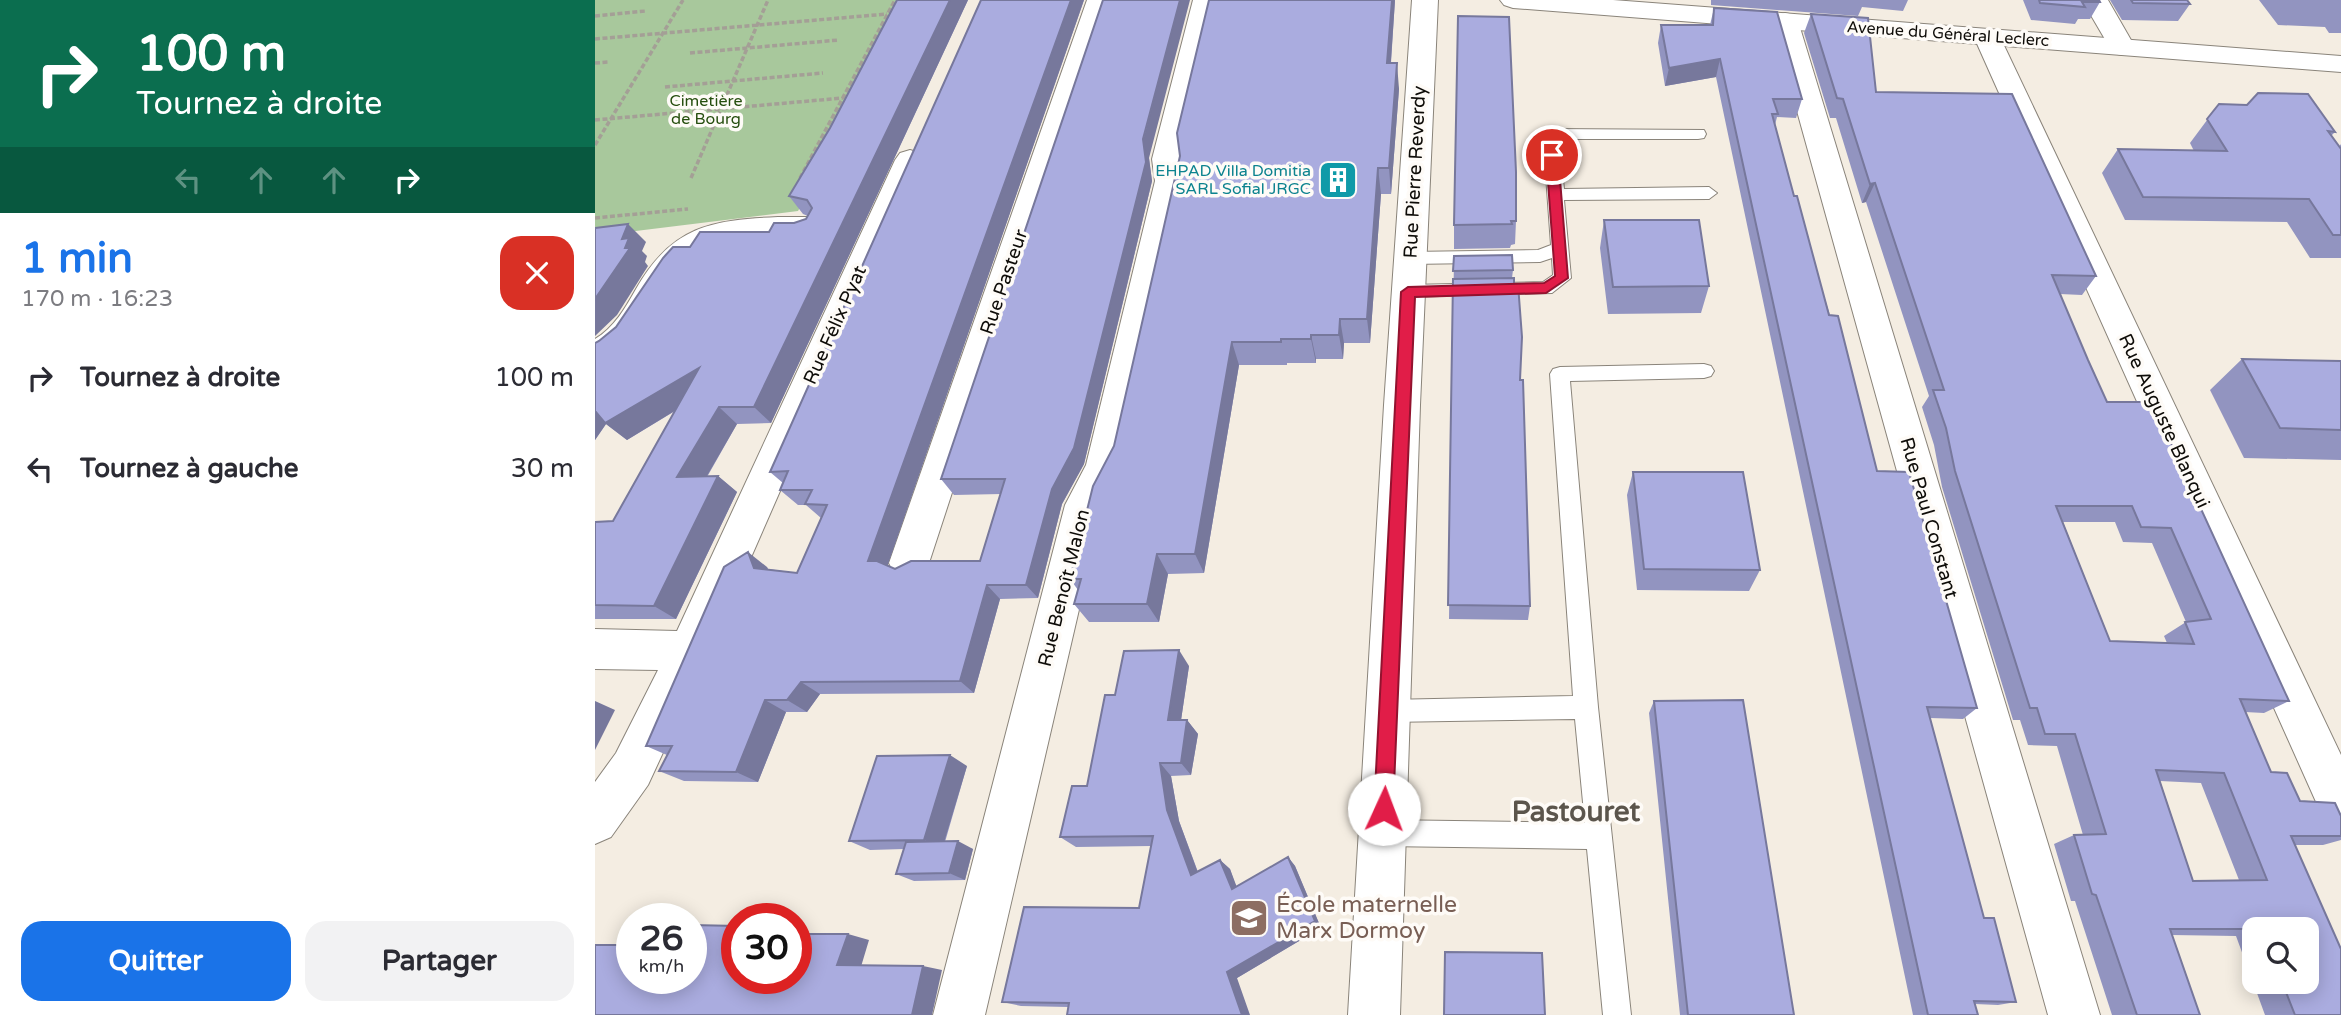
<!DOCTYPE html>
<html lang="fr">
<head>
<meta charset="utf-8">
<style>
	body { margin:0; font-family:"Varela Round",sans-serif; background:#f2f2f3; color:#2b2b33; height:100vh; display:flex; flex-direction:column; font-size:26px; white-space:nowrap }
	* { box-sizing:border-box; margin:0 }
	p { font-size:23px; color:#7c7c81 }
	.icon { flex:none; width:38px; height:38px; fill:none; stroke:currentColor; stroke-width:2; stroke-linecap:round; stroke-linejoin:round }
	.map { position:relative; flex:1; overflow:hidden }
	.details { display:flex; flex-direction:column; background:#fff; width:595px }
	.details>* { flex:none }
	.hud { background:#0b6e4f; color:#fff; overflow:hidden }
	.controls { position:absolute; left:1647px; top:917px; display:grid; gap:14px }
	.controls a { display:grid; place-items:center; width:77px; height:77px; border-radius:14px; background:#fff; box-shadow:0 4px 18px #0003; font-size:35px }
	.speed { position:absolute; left:21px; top:903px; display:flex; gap:14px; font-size:35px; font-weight:700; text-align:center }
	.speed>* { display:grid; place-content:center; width:91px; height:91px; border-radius:50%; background:#fff; box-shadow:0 4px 18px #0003; line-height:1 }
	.speed small { font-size:18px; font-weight:400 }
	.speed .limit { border:10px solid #d22; background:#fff; color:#111 }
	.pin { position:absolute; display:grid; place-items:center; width:60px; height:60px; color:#fff; margin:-30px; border:4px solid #fff; border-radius:50%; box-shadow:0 2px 7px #0007 }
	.me { position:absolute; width:77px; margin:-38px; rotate:2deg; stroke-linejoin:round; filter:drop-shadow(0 0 5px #0008) }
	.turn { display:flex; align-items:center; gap:24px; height:147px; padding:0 21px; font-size:32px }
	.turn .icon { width:91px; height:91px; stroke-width:2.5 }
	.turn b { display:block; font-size:49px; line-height:60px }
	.lanes { display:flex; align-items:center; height:66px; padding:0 21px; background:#0003; justify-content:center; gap:35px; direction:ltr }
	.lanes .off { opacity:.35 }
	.round { display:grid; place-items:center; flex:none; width:74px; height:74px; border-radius:21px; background:#f2f2f3 }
	.headline { display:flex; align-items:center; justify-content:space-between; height:119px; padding:0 21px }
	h1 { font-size:42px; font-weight:700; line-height:52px; color:#1a73e8 }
	.action { display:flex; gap:14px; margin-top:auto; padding:14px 21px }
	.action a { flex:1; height:80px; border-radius:21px; background:#1a73e8; color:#fff; font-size:28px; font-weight:700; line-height:80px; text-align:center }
	.action a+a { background:#f2f2f3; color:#2b2b33 }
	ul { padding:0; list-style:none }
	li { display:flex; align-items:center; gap:21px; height:91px; padding:0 21px }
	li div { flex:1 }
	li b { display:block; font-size:26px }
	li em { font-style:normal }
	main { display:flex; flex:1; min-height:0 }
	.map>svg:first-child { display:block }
</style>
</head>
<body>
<main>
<section class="details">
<div class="hud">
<div class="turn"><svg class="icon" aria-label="right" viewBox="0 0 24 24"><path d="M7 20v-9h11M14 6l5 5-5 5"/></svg><div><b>100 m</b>Tournez à droite</div></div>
<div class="lanes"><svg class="icon off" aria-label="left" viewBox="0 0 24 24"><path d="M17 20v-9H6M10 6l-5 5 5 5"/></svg><svg class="icon off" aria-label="ahead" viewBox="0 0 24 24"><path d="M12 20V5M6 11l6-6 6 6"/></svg><svg class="icon off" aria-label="ahead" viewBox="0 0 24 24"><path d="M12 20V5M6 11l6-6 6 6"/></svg><svg class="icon" aria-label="right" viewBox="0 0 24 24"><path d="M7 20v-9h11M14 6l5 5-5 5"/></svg></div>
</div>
<div class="headline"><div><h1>1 min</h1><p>170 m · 16:23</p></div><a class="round" style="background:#d93025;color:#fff"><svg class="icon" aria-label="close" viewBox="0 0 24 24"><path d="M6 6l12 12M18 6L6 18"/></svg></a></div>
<ul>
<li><svg class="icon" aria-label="right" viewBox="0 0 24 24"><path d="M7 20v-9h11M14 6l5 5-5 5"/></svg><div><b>Tournez à droite</b></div><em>100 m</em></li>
<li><svg class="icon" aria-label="left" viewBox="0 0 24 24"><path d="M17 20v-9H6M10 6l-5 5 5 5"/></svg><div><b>Tournez à gauche</b></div><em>30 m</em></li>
</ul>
<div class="action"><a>Quitter</a><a>Partager</a></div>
</section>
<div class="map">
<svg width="1746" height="1015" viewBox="0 0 1746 1015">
	<rect width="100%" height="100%" fill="#f4ede2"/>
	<!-- green -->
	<path fill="#a8c89c" d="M 0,0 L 316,0 L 203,211 L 0,236 Z"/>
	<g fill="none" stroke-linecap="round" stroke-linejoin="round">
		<!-- lane casing -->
		<g stroke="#8a847a" stroke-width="2">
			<path id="lane" d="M 956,129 L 1109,130 L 1111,134 L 1109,138 L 1103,139 L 964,139 L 969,189 L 1114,187 L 1122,193 L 1114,199 L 969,200 L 976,278 L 957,293 L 807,297 L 804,292 L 807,287 L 813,285 L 948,282 L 958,275 L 957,258 L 945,262 L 815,264 L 809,262 L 806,258 L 809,254 L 815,252 L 943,250 L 956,245 L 948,134 Z
				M 1109,364 L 1116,366 L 1119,371 L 1116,376 L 1109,378 L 975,381 L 1003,707 L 1036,1015 L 1008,1015 L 992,849 L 788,846 L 779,842 L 775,833 L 779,824 L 788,820 L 990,823 L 980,719 L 793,722 L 785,719 L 781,711 L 785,703 L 793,700 L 978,696 L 955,374 L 958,369 L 965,367 Z"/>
		</g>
		<!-- street casing -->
		<g stroke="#8a847a" stroke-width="2">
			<path id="street" d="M 492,0 L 518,0 L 334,563 L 328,575 L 314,581 L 300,575 L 294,563 Z
				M 598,0 L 624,0 L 587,159 L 590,181 L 528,467 L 508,506 L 390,1015 L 338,1015 L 470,505 L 491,465 L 560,181 L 557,159 Z
				M 817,0 L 843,0 L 825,405 L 805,1015 L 753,1015 L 789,405 Z
				M 1487,0 L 1513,0 L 1540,47 L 1536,53 L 1527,55 L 1518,53 Z
				M 1190,13 L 1199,15 L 1203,21 L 1505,1015 L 1453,1015 L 1177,21 L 1181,15 Z
				M 1392,29 L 1401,31 L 1405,37 L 1746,755 L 1746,829 L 1730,822 L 1379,37 L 1383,31 Z
				M 315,150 L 325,153 L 330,160 L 115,651 L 53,785 L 16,837 L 0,844 L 0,782 L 21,753 L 63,670 L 0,669 L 0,629 L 82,631 L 300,160 L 305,153 Z
				M 183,217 L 212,217 L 223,220 L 228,228 L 223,236 L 212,239 C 182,239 145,236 116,248 C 59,273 68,346 0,367 L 0,339 C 19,328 31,307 41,289 C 77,226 116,220 183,217 Z"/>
		</g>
		<!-- secondary casing -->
		<g stroke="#8a847a" stroke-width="2">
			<path id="secondary" d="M 905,0 L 1018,0 L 1746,56 L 1746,72 L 918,8 L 909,5 Z"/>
		</g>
		<!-- path -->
		<path stroke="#a49f96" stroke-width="3.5" stroke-dasharray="5 2.5" stroke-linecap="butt" d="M 0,16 L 51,11
			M 0,39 L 292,14
			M 95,53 L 244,40
			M 0,63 L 14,62
			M 70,87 L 228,73
			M 0,120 L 248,98
			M 0,145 L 88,0
			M 96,178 L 173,0
			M 205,178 L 300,0
			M 0,218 L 93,209"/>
		<!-- lane -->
		<use href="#lane" fill="#fff" fill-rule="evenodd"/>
		<!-- street -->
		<use href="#street" fill="#fff" fill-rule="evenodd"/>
		<!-- secondary -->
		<use href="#secondary" fill="#fff" fill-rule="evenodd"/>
	</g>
	<!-- wall -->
	<path fill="#9294c0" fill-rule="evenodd" d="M 302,0 L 373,0 L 176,423 L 142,424 L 112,477 L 123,476 L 142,492 L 81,619 L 0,619 L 0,605 L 18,521 L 80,411 L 32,440 L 11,424 L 0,440 L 0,343 L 4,341 L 21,327 L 95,247 L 174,232 L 211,219 L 213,216 L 208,214 L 194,196 L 235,128 Z
		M 386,0 L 489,0 L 292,566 L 300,569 L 385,561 L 406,494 L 359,495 L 346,479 L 554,158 L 557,181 L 489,464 L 467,504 L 443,598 L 405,599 L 379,693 L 225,694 L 212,712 L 191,712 L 163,782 L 89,781 L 64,771 L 72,755 L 51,746 L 172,567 L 173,569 L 202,573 L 226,518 L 211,505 L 203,505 L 185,490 L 188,483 L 175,472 Z
		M 800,0 L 796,63 L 804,89 L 796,194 L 786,194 L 775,343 L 749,343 L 748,359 L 721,359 L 721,363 L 692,363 L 692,365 L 644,365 L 609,573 L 573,574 L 564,622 L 494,622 L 479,604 L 483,590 L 475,579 Z
		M 1116,0 L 1313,0 L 1308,11 L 1267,7 L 1263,16 L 1116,5 Z
		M 1428,0 L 1504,0 L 1505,2 L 1495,19 L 1483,19 L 1480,24 L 1436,20 Z
		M 1515,0 L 1592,0 L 1595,4 L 1583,21 L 1527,20 Z
		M 1664,0 L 1746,0 L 1746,33 L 1734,33 L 1730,27 L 1683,25 Z
		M 1119,8 L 1207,99 L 1201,118 L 1182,117 L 1180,125 L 1199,196 L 1282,471 L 1382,708 L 1368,719 L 1335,718 L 1389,918 L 1421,1002 L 1403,1005 L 1380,1004 L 1383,1015 L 1318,1015 L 1121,77 L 1070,86 L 1063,43 L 1066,25 L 1115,25 Z
		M 1216,14 L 1281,92 L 1501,276 L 1487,295 L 1465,294 L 1493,360 L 1512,402 L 1694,701 L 1669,713 L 1650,712 L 1676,772 L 1705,801 L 1746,816 L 1746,840 L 1728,845 L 1700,845 L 1746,1015 L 1670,1015 L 1641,936 L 1577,935 L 1605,1015 L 1517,1015 L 1480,901 L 1476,901 L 1459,844 L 1479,835 L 1488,835 L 1462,746 L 1433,745 L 1425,720 L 1418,720 L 1347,487 L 1339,445 L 1327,407 L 1334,396 L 1271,202 L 1267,203 L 1241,118 L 1235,118 L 1209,33 ZM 1468,522 L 1520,522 L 1528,542 L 1557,543 L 1591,622 L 1569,636 L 1572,643 L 1515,641 ZM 1565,781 L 1606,783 L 1644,880 L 1598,881 ZM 1659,929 L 1712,929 L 1712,982 L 1659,982 Z
		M 1624,104 L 1740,132 L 1736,136 L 1744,147 L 1746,144 L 1746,258 L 1715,258 L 1692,222 L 1530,220 L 1507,173 L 1523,149 L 1599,151 L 1595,143 Z
		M 1009,220 L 1114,286 L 1106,313 L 1013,314 L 1005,248 Z
		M 921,221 L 920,244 L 916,245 L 915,248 L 859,249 L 859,225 Z
		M 859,256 L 918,270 L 917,278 L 925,380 L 935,606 L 933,620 L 854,619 Z
		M 1647,359 L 1746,361 L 1746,460 L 1649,458 L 1615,390 Z
		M 1038,472 L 1165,570 L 1154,591 L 1042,590 L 1032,495 Z
		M 594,666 L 586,720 L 592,720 L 603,734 L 596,775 L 576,776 L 584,821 L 603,872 L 625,860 L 635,869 L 641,887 L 693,857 L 700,866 L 726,928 L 642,978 L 473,1007 L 426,1006 L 407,1002 L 544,908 L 556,846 L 481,847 L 465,837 L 492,786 L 520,695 Z
		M 1059,701 L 1199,1015 L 1085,1015 L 1054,713 Z
		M 372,766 L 350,842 L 378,849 L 370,880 L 319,881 L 301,874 L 309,849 L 275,850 L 254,841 Z"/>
	<!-- shaded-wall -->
	<path fill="#77789c" d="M 355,0 L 373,0 L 176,423 L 159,407 Z
		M 476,0 L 489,0 L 289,576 L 273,561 Z
		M 585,0 L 595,0 L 554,158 L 557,181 L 489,464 L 467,504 L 443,598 L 431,585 Z
		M 797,0 L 800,0 L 794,89 L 792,63 Z
		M 1125,59 L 1121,77 L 1070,86 L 1074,68 Z
		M 802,63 L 804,89 L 796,194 L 794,168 Z
		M 783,168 L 786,194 L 775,343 L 772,319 Z
		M 1280,183 L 1271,202 L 1267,203 L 1275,184 Z
		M 33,224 L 51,242 L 47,251 L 52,256 L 50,262 L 53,266 L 22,315 L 0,336 L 0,299 L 30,248 L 27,239 Z
		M 745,319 L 749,343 L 748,359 L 744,335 Z
		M 716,335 L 721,359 L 721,363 L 716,339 Z
		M 637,342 L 644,365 L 609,573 L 600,554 Z
		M 104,368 L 122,385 L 32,440 L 11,424 L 0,440 L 0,408 Z
		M 124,407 L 142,424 L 102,493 L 82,477 Z
		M 123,476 L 142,492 L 81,619 L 59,606 Z
		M 153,552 L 172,567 L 178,582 L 159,568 Z
		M 562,554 L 573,574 L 564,622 L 552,604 Z
		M 392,585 L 405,599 L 379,693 L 365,681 Z
		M 584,650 L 594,666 L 584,734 L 573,720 Z
		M 206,682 L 225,694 L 212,712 L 192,700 Z
		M 170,700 L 191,712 L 163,782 L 141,772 Z
		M 0,701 L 20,710 L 0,750 Z
		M 592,720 L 603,734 L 596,775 L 586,763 Z
		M 355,755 L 372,766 L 347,849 L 329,840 Z
		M 565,763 L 576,776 L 584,821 L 607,884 L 596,875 L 572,810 Z
		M 363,841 L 378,849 L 370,880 L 354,873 Z
		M 693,857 L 700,866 L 726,928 L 642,978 L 655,1015 L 647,1015 L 632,972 Z
		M 625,860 L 635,869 L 646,898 L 637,889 Z
		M 253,934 L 274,940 L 265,970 L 242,965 Z
		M 328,966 L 347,970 L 337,1015 L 317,1015 Z"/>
	<!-- building -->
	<path fill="#aaacdf" stroke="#77789c" stroke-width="2" fill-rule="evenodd" d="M 302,0 L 355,0 L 159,407 L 124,407 L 82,477 L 123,476 L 59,606 L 0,605 L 0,522 L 18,521 L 104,368 L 10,423 L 0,411 L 0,343 L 4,341 L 21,327 L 68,258 L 78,247 L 95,247 L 105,232 L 174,232 L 179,223 L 199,223 L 211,219 L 217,208 L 212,200 L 194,196 L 235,128 Z
		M 386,0 L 476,0 L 273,561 L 282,561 L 300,569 L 316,561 L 385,561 L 410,479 L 346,479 L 508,0 L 585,0 L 548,139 L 551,162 L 479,448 L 457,489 L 431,585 L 392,585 L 365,681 L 206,682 L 192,700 L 170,700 L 141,772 L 64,771 L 77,746 L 51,746 L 129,567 L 153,552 L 159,568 L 202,573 L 232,505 L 210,504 L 217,490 L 185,490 L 193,471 L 175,472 Z
		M 614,0 L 797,0 L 792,63 L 802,63 L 794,168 L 783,168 L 772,319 L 745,319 L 744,335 L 716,335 L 716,339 L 686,339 L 686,342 L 637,342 L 600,554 L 562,554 L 552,604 L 479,604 L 486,579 L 475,579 L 498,486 L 519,446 L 585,156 L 582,133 Z
		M 1444,0 L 1504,0 L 1505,2 L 1487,2 L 1490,7 L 1445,3 Z
		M 1536,0 L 1592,0 L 1595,4 L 1538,3 Z
		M 1119,8 L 1182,12 L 1207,99 L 1178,99 L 1183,114 L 1177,114 L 1199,196 L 1202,196 L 1234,315 L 1243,316 L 1282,471 L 1314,472 L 1382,708 L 1332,707 L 1389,918 L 1399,918 L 1421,1002 L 1379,1001 L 1383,1015 L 1333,1015 L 1125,59 L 1074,68 L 1066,25 L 1118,25 Z
		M 1216,14 L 1273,18 L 1281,92 L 1417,94 L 1501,276 L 1457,275 L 1493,360 L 1512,402 L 1557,402 L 1694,701 L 1645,699 L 1676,772 L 1692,773 L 1705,801 L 1740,803 L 1746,816 L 1746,836 L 1696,836 L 1746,949 L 1746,1015 L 1700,1015 L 1687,982 L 1712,982 L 1712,929 L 1575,929 L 1605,1015 L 1542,1015 L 1501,895 L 1497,894 L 1479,835 L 1511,834 L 1480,734 L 1450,734 L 1442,708 L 1435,708 L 1360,471 L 1351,428 L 1338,390 L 1349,390 L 1280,183 L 1275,184 L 1248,99 L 1242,98 ZM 1461,506 L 1537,506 L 1546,527 L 1576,528 L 1616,619 L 1590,622 L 1599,644 L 1515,641 ZM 1561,770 L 1629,773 L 1672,880 L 1598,881 Z
		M 863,16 L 914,17 L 921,172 L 921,221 L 916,221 L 917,224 L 859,225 Z
		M 1663,93 L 1713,94 L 1740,132 L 1733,131 L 1746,149 L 1746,235 L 1738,235 L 1714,199 L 1548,197 L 1523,149 L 1632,151 L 1612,119 L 1624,104 L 1652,105 Z
		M 1009,220 L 1104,220 L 1114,286 L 1018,287 Z
		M 33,224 L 27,239 L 34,238 L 30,248 L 35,248 L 0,299 L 0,228 Z
		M 917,255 L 918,270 L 858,271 L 859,256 Z
		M 919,278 L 919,284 L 923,284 L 927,337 L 925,380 L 928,380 L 935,606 L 853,605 L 858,279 Z
		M 1647,359 L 1746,361 L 1746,430 L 1685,428 Z
		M 1038,472 L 1148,472 L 1165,570 L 1049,569 Z
		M 584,650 L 573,720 L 592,720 L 586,763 L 565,763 L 572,810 L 596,875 L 625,860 L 637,889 L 693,857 L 720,921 L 632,972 L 647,1015 L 472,1015 L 474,1003 L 407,1002 L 429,907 L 544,908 L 558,836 L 465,837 L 477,786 L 492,786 L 510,695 L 520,695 L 529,651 Z
		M 1148,700 L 1199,1015 L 1093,1015 L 1059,701 Z
		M 355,755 L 329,840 L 254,841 L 282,756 Z
		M 363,841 L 354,873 L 301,874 L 311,842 Z
		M 96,925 L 142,926 L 138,933 L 142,933 L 142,978 L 201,978 L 201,934 L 253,934 L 242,965 L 328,966 L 317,1015 L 0,1015 L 0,945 L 37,945 L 37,978 L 96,978 Z
		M 850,952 L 947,953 L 950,1015 L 849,1015 Z"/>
	<!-- route -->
	<path fill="#e11d48" stroke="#92132f" stroke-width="2" d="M 957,151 L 963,155 L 973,278 L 951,293 L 820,297 L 798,809 L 795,815 L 789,818 L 782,815 L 779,809 L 806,292 L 813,287 L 949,283 L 960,276 L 951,155 Z"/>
	<!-- icons -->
	<defs>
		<g id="building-square" transform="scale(2.0125)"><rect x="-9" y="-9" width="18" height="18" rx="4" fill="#0f9aa8" stroke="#fefbf7"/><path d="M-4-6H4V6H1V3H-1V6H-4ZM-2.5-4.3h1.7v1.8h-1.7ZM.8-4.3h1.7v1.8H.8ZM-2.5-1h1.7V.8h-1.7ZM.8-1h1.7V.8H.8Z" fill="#fff"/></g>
		<g id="school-square" transform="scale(2.0125)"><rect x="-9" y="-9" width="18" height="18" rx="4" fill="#8d6e63" stroke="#fefbf7"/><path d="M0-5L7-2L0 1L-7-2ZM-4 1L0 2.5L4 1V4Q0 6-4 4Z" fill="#fff"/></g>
	</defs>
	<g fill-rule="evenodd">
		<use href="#building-square" x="743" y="180"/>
		<use href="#school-square" x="654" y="918"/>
	</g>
	<g text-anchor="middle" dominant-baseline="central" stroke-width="7" stroke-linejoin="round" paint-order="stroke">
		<!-- far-street labels -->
		<g font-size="16" fill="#0e0c08" stroke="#fefbf7">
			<text transform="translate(1353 34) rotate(4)">Avenue du Général Leclerc</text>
		</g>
		<!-- far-park labels -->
		<g font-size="16" fill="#254e0e" stroke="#fefbf7">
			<text x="111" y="101">Cimetière<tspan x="111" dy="18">de Bourg</tspan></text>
		</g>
		<!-- far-culture labels -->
		<g font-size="16" fill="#0d838f" stroke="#fefbf7" text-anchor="end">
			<text x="716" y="171">EHPAD Villa Domitia<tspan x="716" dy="18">SARL Sofial JRGC</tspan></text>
		</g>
		<!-- street labels -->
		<g font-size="19" fill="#0e0c08" stroke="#fefbf7">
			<text transform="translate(820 172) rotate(-87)">Rue Pierre Reverdy</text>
			<text transform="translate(409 282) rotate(-71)">Rue Pasteur</text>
			<text transform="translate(240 325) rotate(-66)">Rue Félix Pyat</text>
			<text transform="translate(1569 421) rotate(65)">Rue Auguste Blanqui</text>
			<text transform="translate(1334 518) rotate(74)">Rue Paul Constant</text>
			<text transform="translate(469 588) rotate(-76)">Rue Benoît Malon</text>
		</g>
		<!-- near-education labels -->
		<g font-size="23" fill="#785e54" stroke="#fefbf7" text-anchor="start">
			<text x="681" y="905">École maternelle<tspan x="681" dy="26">Marx Dormoy</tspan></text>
		</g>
		<!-- near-quarter labels -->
		<g font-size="28" font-weight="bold" fill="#5b554c" stroke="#fefbf7">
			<text x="981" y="812">Pastouret</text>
		</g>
	</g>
</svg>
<div class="controls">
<a><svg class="icon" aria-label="search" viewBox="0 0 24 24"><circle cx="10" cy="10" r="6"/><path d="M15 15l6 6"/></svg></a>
</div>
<div class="speed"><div>26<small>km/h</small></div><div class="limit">30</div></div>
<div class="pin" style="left:957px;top:155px;background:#d93025"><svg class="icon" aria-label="arrive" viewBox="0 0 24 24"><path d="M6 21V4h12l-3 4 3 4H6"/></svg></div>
<svg class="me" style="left:789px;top:809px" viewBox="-20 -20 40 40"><circle r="19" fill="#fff"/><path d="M0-13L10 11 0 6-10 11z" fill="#e11d48"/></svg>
</div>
</main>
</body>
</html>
